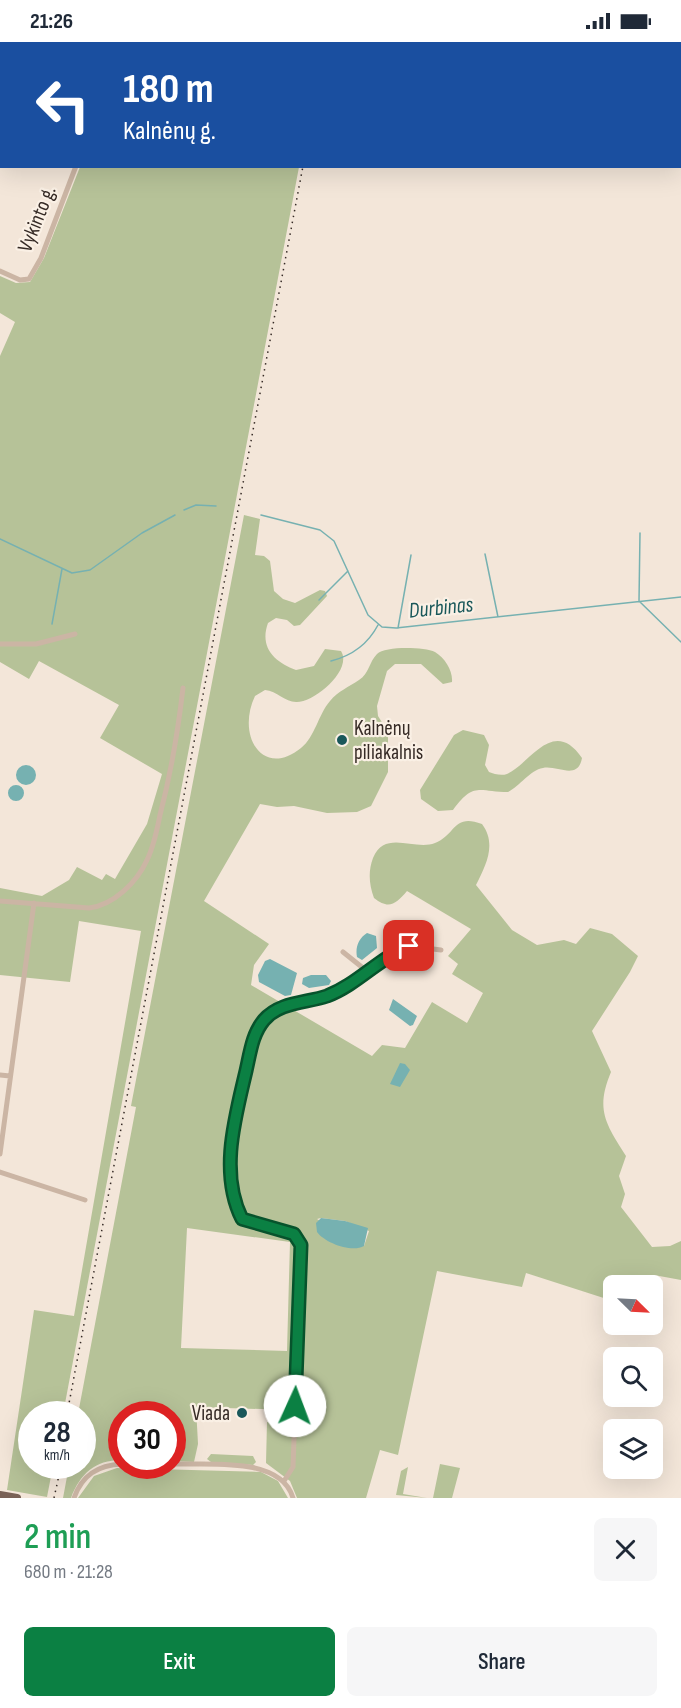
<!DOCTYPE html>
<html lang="en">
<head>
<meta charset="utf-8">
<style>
	body { margin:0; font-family:"Sofia Sans Condensed",sans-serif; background:#f6f6f7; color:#1f2937; height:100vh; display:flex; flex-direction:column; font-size:22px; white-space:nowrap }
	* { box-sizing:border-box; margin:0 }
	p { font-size:20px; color:#747a83 }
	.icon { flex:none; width:33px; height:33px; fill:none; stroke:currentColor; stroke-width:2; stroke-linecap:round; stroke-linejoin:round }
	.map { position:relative; height:1456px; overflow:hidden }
	.panel { display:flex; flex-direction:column; background:#fff; flex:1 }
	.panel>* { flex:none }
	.guide { position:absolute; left:0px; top:0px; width:681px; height:126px; box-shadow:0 6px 24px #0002; background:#1a4fa0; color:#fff; overflow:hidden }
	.needle { width:39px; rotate:114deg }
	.tools { position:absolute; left:603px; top:1233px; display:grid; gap:12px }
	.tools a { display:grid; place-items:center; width:60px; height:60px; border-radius:9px; background:#fff; box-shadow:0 6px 24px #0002; font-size:30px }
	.speed { position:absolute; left:18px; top:1359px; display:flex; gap:12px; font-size:30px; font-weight:700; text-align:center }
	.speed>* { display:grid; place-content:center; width:78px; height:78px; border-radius:50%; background:#fff; box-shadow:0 6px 24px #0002; line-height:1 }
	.speed small { font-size:15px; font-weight:400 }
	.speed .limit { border:9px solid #d22; background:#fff; color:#111 }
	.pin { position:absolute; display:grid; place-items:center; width:51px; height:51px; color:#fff; margin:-26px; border-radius:12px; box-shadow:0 3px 9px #0006 }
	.me { position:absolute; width:66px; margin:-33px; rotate:2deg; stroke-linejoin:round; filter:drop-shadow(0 0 4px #0008) }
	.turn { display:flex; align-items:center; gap:21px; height:126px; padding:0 24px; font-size:27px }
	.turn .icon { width:78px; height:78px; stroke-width:2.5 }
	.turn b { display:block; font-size:42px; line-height:51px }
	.round { display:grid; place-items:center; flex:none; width:63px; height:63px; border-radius:9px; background:#f6f6f7 }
	.headline { display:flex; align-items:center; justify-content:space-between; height:102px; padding:0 24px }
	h1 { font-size:36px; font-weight:600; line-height:45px; color:#1e9e55 }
	.button { display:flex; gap:12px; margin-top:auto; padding:12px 24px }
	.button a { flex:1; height:69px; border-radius:9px; background:#0b8043; color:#fff; font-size:24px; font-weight:600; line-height:69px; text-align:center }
	.button a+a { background:#f6f6f7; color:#1f2937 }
	.status { display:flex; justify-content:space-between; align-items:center; height:42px; padding:0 30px; background:#fff; direction:ltr }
	.status svg { height:16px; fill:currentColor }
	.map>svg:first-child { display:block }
</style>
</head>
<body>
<div class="status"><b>21:26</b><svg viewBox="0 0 49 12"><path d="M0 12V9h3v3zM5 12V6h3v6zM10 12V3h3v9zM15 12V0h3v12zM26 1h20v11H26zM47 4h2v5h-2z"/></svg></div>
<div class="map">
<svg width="681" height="1456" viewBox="0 0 681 1456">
	<rect width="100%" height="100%" fill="#f3e6d9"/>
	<!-- green -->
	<path fill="#b6c298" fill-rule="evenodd" d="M 150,0 L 323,0 L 149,1 Z
		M 80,125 L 299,125 L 63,1372 L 32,1372 L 32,1424 L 53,1424 L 47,1455 L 7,1448 L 34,1268 L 74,1274 L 141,889 L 79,879 L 70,940 L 0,933 L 0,846 L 42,854 L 69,838 L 77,825 L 102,838 L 106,832 L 115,837 L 147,782 L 162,732 L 100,696 L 119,663 L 39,619 L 29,637 L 0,620 L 0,314 L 15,280 L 0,271 L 0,234 L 16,241 L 30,240 L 44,216 Z
		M 244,473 L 260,477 L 255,513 L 264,514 L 270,519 L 274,549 L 283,557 L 295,561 L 320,548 L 325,549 L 327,554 L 300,583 L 294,584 L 287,578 L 276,576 L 268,581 C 259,606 275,620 296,628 L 314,624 L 325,607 L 341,609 C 353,628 314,661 296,660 C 285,660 277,649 265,648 L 255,654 C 236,694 263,737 301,706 C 315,695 318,673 330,659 C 338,649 349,645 359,638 C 369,632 369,620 377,612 C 385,604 424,605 435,610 C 445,616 453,629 452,640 L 443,642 L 421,622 L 395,622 L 387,629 L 377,664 L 378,674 L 388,690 L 388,730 L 371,764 L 357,770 L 327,771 L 294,764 L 277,765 L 260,762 L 204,859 L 269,902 L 254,923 L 251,943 L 372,1014 L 382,1003 L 405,1006 L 432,960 L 467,981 L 483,951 L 452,932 L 458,922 L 448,914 L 471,887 L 407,849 C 396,862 389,868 374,856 C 369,843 368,829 373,816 C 385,787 414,809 435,801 C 456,793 453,771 482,782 C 497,802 486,823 476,843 L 512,888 L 537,903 L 564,898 L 576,902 L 590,886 L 612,892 L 638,914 L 630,930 L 592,989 L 611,1030 C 595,1068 606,1082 626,1114 L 619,1134 L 625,1152 L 621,1165 L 652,1205 L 670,1204 L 681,1199 L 681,1238 L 654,1233 L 652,1243 L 614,1244 L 613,1259 L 526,1231 L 522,1245 L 437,1229 L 398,1413 L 380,1408 L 366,1456 L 297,1456 L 290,1439 L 266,1421 L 267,1380 L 281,1381 L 298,1373 L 299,1349 L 293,1349 L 292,1368 L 196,1365 L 198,1402 L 194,1420 L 173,1419 L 172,1372 L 122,1372 L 121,1418 C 95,1418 80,1432 71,1456 L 63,1456 L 69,1424 L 82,1424 L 82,1372 L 78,1372 L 136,1065 L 131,1064 ZM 321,1176 L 345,1179 L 369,1189 L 364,1204 L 317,1177 ZM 187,1186 L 290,1200 L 287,1309 L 181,1306 Z
		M 463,688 L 484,693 L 489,703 L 485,723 L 489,730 C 494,732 501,734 507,732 C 530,722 553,674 582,716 C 578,739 557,723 543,726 C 530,728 520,744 508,750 C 479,750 474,739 453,768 L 438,769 L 421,757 L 420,748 L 454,693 Z
		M 211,1412 L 253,1414 L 256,1420 L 253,1423 L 211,1420 L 207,1417 Z
		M 440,1422 L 460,1426 L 452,1456 L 433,1456 Z
		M 408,1425 L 403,1452 L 427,1456 L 396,1453 L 401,1429 Z
		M 117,1426 L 261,1430 L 278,1439 L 288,1456 L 78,1456 L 94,1434 Z"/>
	<!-- water -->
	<path fill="#76b1b1" d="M16 733a10 10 0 1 1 20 0a10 10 0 1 1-20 0Z
		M8 751a8 8 0 1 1 16 0a8 8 0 1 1-16 0Z
		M 367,891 L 376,894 L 377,906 L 362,918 L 357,915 C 355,905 359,896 367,891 Z
		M 270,917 L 297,931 L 291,953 L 285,954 L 259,940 L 258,933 L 265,919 Z
		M 311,933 L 326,933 L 331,939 L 329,943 L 309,946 L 302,942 L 303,936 Z
		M 393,957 L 417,974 L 413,983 L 410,984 L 389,968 Z
		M 400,1021 L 405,1022 L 410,1028 L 400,1045 L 390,1042 Z
		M 321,1176 L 345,1179 L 368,1186 L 364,1204 C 352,1211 325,1201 317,1190 L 316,1181 Z"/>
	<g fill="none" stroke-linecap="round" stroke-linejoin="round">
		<!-- stream -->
		<path stroke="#76b1b1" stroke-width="1.5" d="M 184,468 L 196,463 L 216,464
			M 261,473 L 320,488 L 334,499 L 368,573 L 382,585 L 396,586 L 681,555
			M 640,491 L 639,559 L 681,600
			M 0,497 L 72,531 L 90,528 L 142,491 L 175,473
			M 485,512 L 498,575
			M 319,558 L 348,529
			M 52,582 L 62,527
			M 398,586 L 411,513
			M 331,619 C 351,614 368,602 378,583"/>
		<!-- street -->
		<path stroke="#cbb5a4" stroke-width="5" d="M 15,2 L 16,0
			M 142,2 L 142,0
			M 0,21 L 2,19
			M 0,64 L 2,65
			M 0,229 L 20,238 L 29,237 L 41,216 L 76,124
			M 0,602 L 36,602 L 75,592
			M 0,859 L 89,866 C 114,863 137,840 147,818 C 154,804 157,788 160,773 C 171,731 178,689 183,646
			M 343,910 L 368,930
			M 0,1033 L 10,1034
			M 0,1112 L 34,861
			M 0,1130 L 85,1158
			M 172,1422 C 208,1423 281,1414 293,1456
			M 284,1439 L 293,1425 L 301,1203 L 294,1192 L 242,1177 C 216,1124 240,1045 256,991 L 264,977 L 277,966 L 328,953 L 351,941 L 394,910 L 409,904 L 441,908
			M 74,1456 C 82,1433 98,1423 122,1422"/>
		<!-- primary -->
		<path stroke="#796156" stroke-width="8" d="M 0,1453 L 17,1456"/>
		<!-- rail -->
		<path stroke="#362b26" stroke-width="1.5" stroke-dasharray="1.5 4.5" stroke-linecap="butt" d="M 326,2 L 326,0
			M 67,1372 L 303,124
			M 54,1456 L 61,1424"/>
	</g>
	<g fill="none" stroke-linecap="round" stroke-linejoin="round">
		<!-- route casing -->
		<g stroke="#07532c" stroke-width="15">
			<path id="route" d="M 295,1364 L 301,1203 L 294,1192 L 242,1177 C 219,1131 235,1076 246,1029 C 250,1012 252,992 264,978 C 279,960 306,961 327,954 C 358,942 379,916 409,904"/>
		</g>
		<!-- route -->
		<use href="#route" stroke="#0b8043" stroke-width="10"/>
	</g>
	<!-- markers -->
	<g fill="#1a585a" stroke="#faf0e5" stroke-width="2">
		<circle cx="342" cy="698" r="6"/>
		<circle cx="242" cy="1371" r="6"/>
	</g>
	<g text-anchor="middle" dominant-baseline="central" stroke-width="4.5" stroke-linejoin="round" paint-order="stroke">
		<!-- street labels -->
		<g font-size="21" fill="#362b26" stroke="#faf0e5">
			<text transform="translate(37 177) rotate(-68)">Vykinto g.</text>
		</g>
		<!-- poi labels -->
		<g font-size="21" fill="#362b26" stroke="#faf0e5" text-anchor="start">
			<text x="354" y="686">Kalnėnų<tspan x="354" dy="24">piliakalnis</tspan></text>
			<text x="230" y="1371" text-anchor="end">Viada</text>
		</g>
		<!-- water labels -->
		<g font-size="22" font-style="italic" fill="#1a585a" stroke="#faf0e5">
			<text transform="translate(441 566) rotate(-6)">Durbinas</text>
		</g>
	</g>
</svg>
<div class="tools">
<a><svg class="needle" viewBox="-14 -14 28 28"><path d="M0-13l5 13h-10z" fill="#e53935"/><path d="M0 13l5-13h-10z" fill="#747a83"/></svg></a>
<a><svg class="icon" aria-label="search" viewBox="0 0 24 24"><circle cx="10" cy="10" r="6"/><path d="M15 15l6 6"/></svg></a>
<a><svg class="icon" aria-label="layers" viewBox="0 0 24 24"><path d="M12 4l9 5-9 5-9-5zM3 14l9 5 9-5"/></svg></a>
</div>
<div class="speed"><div>28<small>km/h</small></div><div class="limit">30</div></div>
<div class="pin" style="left:409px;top:904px;background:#d93025"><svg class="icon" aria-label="arrive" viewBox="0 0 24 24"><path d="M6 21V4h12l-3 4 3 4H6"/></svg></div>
<svg class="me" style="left:295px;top:1364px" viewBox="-20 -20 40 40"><circle r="19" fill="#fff"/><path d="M0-13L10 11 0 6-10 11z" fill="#0b8043"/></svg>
<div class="guide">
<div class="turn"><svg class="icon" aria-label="left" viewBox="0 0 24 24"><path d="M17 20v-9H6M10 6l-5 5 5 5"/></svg><div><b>180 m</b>Kalnėnų g.</div></div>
</div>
</div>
<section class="panel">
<div class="headline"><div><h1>2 min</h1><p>680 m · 21:28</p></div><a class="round"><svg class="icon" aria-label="close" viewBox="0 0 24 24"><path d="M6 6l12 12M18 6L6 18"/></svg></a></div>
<div class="button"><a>Exit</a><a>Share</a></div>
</section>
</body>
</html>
